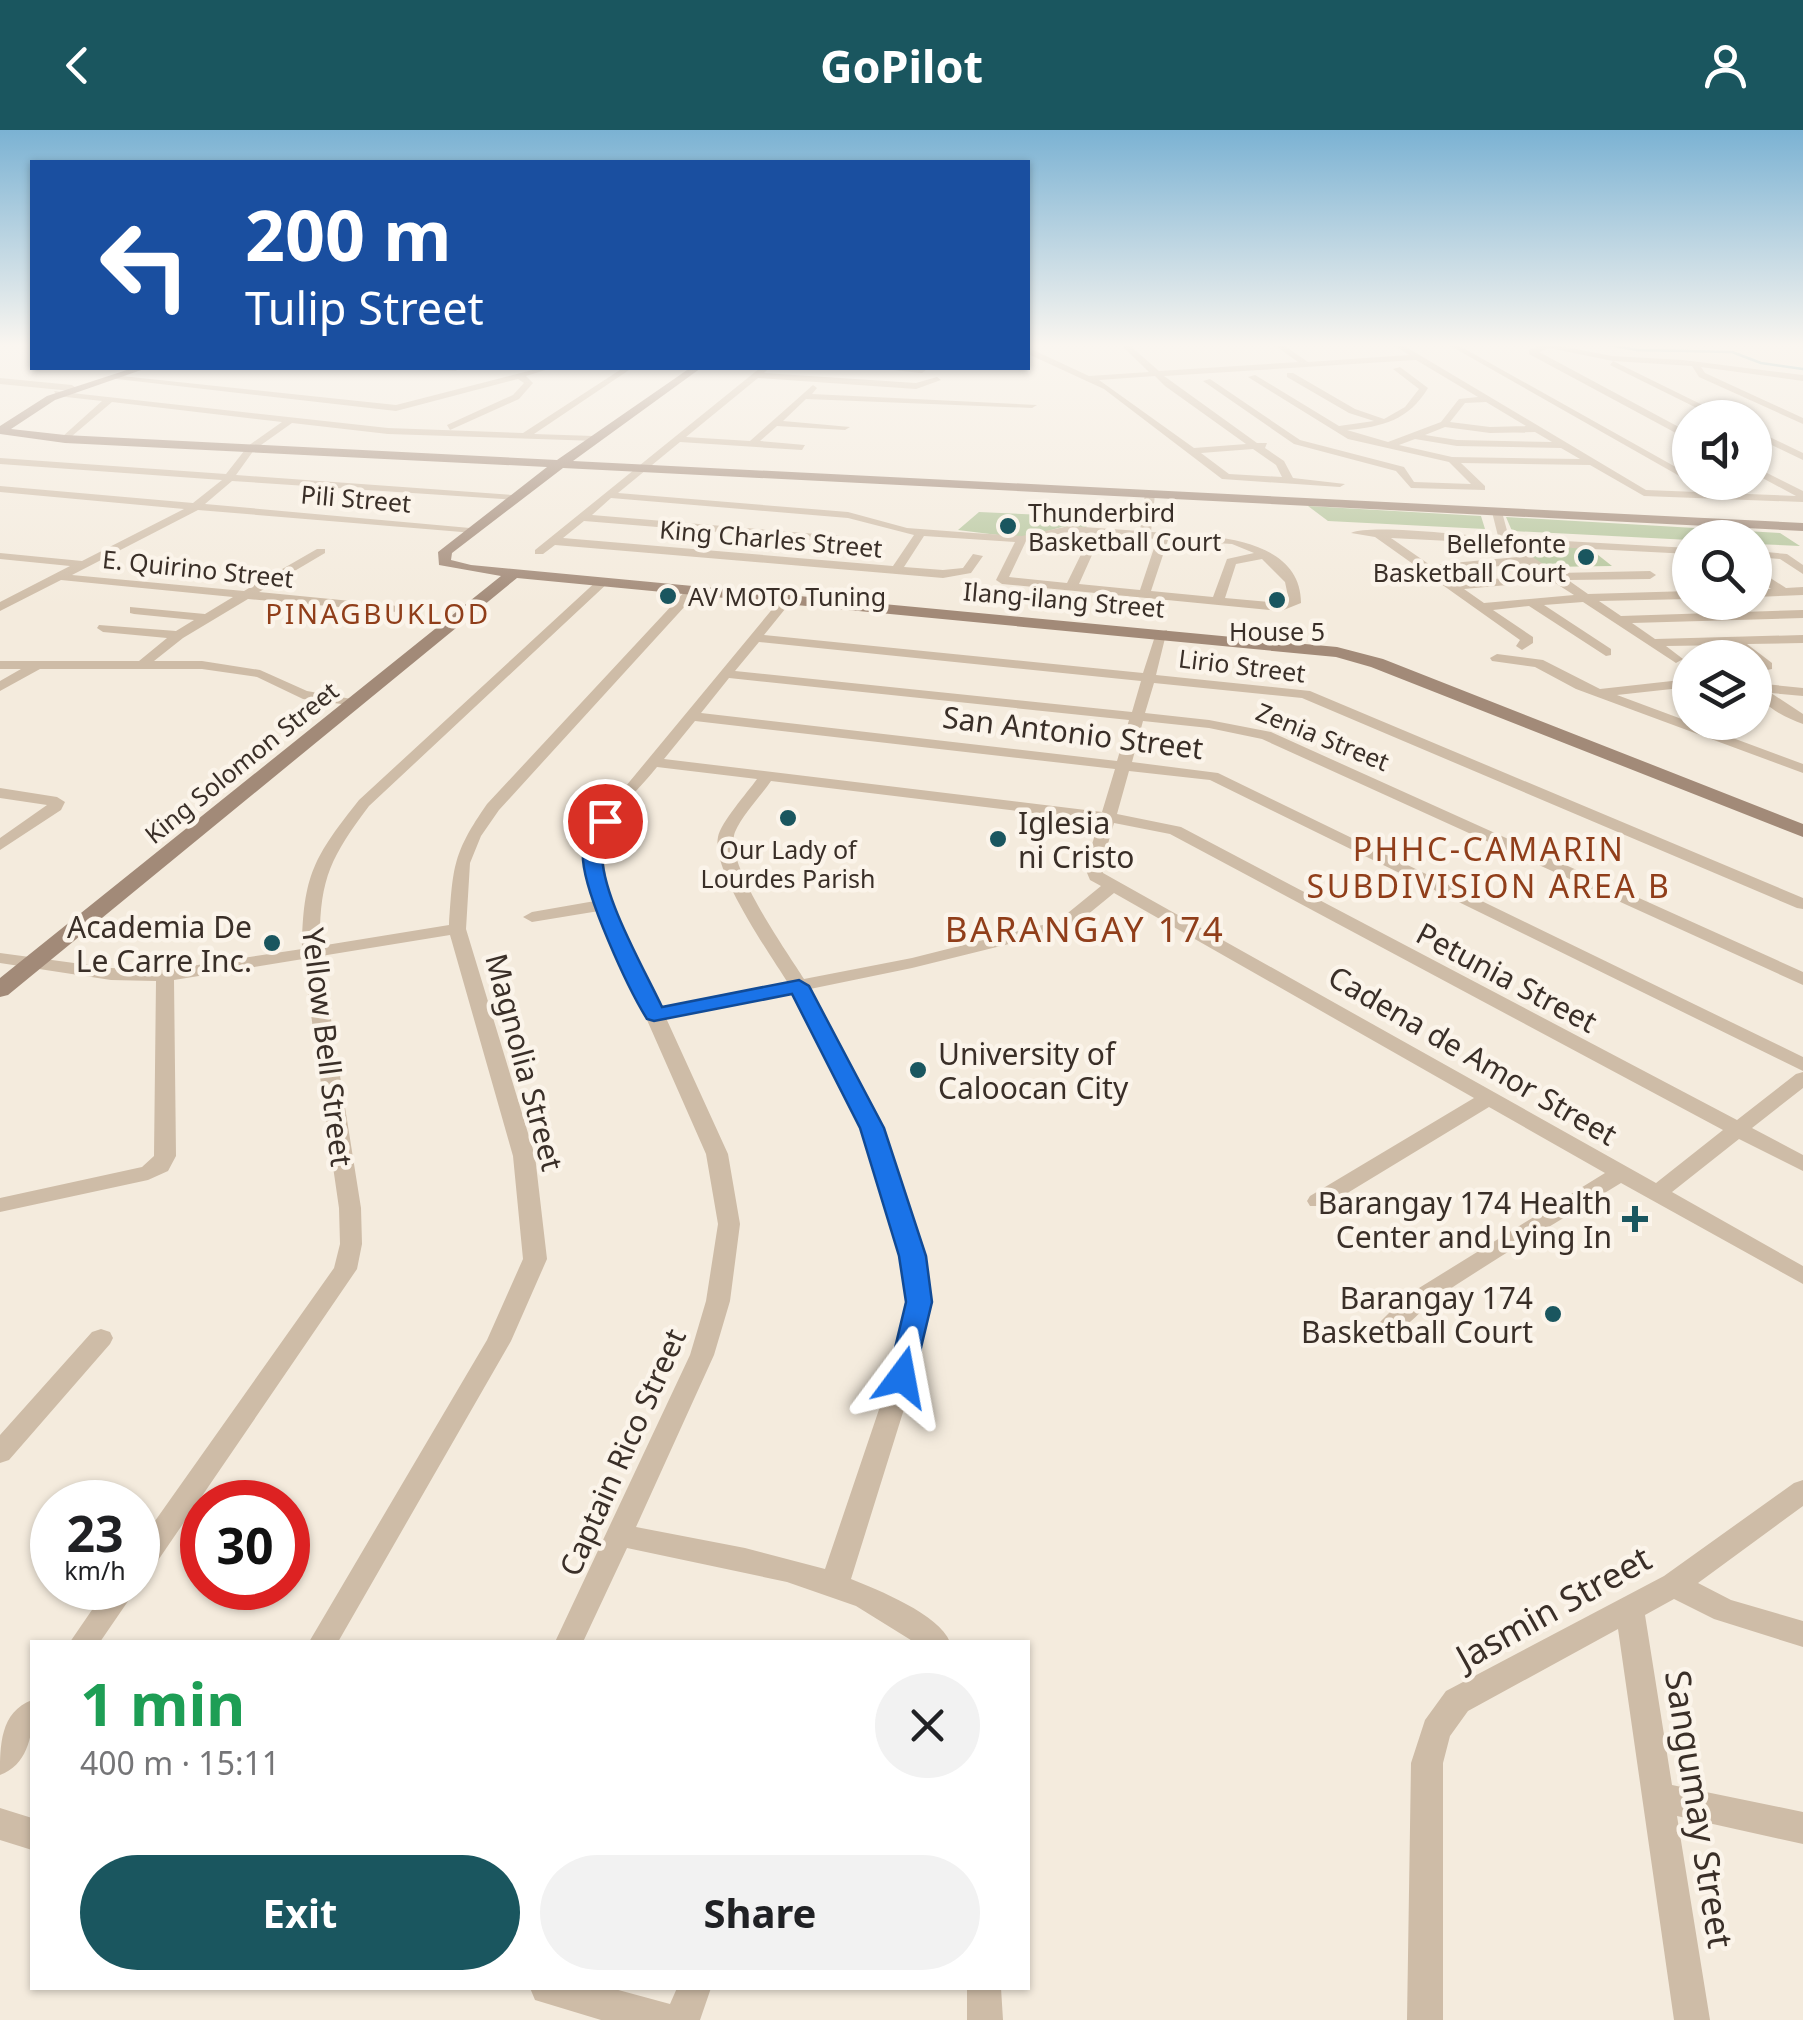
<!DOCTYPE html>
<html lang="en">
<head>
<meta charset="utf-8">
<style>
	body { margin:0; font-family:"Noto Sans",sans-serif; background:#f2f2f2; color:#202124; height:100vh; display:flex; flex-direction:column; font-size:38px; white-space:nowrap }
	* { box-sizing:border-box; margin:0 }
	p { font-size:32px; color:#757577 }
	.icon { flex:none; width:55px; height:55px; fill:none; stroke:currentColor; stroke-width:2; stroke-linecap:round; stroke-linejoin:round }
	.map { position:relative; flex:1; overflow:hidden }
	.panel { position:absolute; left:30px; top:1510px; width:1000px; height:350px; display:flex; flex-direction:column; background:#fff; border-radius:0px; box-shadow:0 2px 8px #0004 }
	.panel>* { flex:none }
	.top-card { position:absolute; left:30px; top:30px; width:1000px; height:210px; border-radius:0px; box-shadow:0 2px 8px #0004; background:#1a4fa0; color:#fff; overflow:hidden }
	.fabs { position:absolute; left:1672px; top:270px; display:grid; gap:20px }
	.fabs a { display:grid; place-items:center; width:100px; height:100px; border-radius:50%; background:#fff; box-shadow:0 2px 8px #0004; font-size:50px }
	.speed { position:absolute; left:30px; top:1350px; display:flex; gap:20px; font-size:50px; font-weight:700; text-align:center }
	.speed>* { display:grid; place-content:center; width:130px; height:130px; border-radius:50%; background:#fff; box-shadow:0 2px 8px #0004; line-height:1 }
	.speed small { font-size:25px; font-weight:400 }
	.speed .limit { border:15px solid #d22; background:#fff; color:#111 }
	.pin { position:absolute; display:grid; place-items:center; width:85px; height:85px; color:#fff; margin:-42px; border:5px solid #fff; border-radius:50%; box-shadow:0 2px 10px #0007 }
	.me { position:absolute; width:110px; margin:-55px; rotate:13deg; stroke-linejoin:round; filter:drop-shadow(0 0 8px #0008) }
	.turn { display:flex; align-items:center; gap:35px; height:210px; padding:0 50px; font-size:45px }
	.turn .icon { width:130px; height:130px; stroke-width:2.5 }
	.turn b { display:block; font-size:70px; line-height:85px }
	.round { display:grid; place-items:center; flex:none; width:105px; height:105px; border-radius:52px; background:#f2f2f2 }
	.summary { display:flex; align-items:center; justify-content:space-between; height:170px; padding:0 50px }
	h1 { font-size:60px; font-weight:700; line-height:75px; color:#1e9e55 }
	.action { display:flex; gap:20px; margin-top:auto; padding:20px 50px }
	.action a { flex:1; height:115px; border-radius:60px; background:#1a565f; color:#fff; font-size:40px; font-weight:700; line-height:115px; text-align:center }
	.action a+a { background:#f2f2f2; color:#202124 }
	header { display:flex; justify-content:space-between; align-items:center; height:130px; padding:0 50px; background:#1a565f; color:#fff; font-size:45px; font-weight:700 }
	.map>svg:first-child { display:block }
</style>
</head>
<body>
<header><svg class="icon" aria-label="back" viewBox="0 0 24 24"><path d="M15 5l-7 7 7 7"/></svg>GoPilot<svg class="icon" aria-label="person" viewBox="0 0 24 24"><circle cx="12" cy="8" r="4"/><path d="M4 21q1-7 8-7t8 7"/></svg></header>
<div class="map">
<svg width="1803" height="1890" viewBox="0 0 1803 1890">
	<rect width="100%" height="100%" fill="#f4ebdd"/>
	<!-- green -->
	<path fill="#b4c59b" d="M 1308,376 L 1481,386 L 1485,399 L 1328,391 Z
		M 979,382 L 1089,387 L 1086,399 L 1062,397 L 1022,408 L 958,400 Z
		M 1506,387 L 1780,403 L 1800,416 L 1755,414 L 1755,408 L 1690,410 L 1512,401 Z
		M 1519,413 L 1588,417 L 1612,436 L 1546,437 L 1514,416 Z"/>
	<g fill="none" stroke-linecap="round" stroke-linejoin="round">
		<!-- stream -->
		<path stroke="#79aeb4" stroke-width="2.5" d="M 1604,214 L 1637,220 L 1732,222 L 1761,233 L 1803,239"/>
		<!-- street -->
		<path fill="#cebca7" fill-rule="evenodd" d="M 1120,214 L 1128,214 L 1159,241 L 1298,232 L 1273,214 L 1282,214 L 1308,232 L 1409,225 L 1392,214 L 1401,214 L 1646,360 L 1796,366 L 1755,344 L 1755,337 L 1803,361 L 1803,372 L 1644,366 L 1590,335 L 1461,333 L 1485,356 L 1485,360 L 1411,358 L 1396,341 L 1294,314 L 1203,251 L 1210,249 L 1300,310 L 1404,337 L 1414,352 L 1471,354 L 1449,332 L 1348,309 L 1248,247 L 1255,245 L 1339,296 L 1374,291 L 1349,283 L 1287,247 L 1287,243 L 1293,243 L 1355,279 L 1384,289 L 1405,277 L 1419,259 L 1393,239 L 1400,237 L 1428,258 C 1409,290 1382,297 1347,300 L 1388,312 L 1441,292 L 1459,269 L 1478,267 L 1416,230 L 1164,246 L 1257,313 L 1267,313 L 1265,318 L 1284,331 L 1293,348 L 1345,354 L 1340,357 L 1222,349 L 1104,259 L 1028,224 L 1028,219 L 1031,219 L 1089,246 L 1149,242 ZM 1155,246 L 1165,256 L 1246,314 L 1194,318 L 1099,250 ZM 1486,272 L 1526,296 L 1490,297 L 1450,292 L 1465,273 ZM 1445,297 L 1490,303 L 1535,302 L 1552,312 L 1457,310 L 1425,305 ZM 1415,309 L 1457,316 L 1561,318 L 1580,329 L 1452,327 L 1399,315 ZM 1253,319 L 1276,335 L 1282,347 L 1229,344 L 1201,323 Z
			M 1447,214 L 1456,214 L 1690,345 L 1690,352 Z
			M 1536,214 L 1550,214 L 1612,226 L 1683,230 L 1803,245 L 1803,251 L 1701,237 L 1705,243 L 1803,288 L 1803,294 L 1699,247 L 1692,236 L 1613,231 L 1729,288 L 1717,288 L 1610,235 L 1613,231 L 1549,218 L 1539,222 L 1690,303 L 1690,310 L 1687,309 L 1529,224 L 1529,220 L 1539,216 Z
			M 333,238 L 460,238 L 456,241 Z
			M 540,238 L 552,238 L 526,246 L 533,253 L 519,269 L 450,300 L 447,295 L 513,265 L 524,253 L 518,249 L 396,281 L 108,248 L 112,245 L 396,275 Z
			M 623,238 L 632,238 L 534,304 L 594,306 L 597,311 L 388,304 L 292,293 L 254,320 L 236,345 L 512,365 L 516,366 L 516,370 L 232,351 L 205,374 L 470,398 L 476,401 L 474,403 L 198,380 L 72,445 L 244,461 L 317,419 L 325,419 L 325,423 L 259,462 L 392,475 L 396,476 L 396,482 L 248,469 L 183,508 L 154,531 L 202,531 L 260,540 L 307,561 L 357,570 L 357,576 L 303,569 L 257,547 L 202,539 L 40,539 L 0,561 L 0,551 L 21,539 L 0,539 L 0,531 L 139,531 L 167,508 L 103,502 L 97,498 L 99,495 L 176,501 L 194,490 L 134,484 L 130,483 L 130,477 L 205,484 L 233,467 L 61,450 L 0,481 L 0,472 L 70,436 L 0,429 L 0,423 L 82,431 L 184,379 L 0,362 L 0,356 L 193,373 L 222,350 L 0,334 L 0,328 L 226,344 L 248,316 L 282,292 L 112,272 L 65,312 L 62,307 L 102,271 L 57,266 L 54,261 L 388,298 L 523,303 Z
			M 760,238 L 769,238 L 764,243 L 916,253 L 937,247 L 941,250 L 916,259 L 758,248 L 686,307 L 750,311 L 813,255 L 817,258 L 812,264 L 1037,275 L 1032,278 L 806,269 L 783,291 L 850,297 L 845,300 L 777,296 L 760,311 L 805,315 L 802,320 L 680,312 L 618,363 L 848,382 L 907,398 L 973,403 L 1022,406 L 1069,396 L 1140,401 L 1145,364 L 1150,361 L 1155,364 L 1151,402 C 1198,405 1301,403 1301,473 L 1281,481 L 1002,454 L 996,450 L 1015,412 L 924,406 L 904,437 L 943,440 L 963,438 L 973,424 L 983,426 L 971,443 L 943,448 L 555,415 L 543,424 L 535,424 L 535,420 ZM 611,368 L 848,388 L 914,405 L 893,436 L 563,408 L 584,391 L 840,412 L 846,409 L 840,406 L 592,385 ZM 1069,402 L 1091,404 L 1067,453 L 1009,447 L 1026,411 ZM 1101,405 L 1157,409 L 1140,460 L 1079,454 ZM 1168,410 L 1232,414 L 1254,423 L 1227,429 L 1213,467 L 1151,461 ZM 1262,429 L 1285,452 L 1289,471 L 1281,473 L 1225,468 L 1236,434 Z
			M 873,238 L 922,238 L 926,240 L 922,243 Z
			M 0,248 L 72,255 L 76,258 L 72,261 L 0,254 Z
			M 1755,300 L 1803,323 L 1803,330 L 1755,307 Z
			M 1497,379 L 1502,382 L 1509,408 L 1690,418 L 1690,424 L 1514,415 L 1557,443 L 1650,441 L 1656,445 L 1650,449 L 1568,450 L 1588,464 L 1690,461 L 1690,469 L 1599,471 L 1621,486 L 1803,480 L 1803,488 L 1632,493 L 1655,509 L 1803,505 L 1803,513 L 1747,514 L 1772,533 L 1772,539 L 1767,540 L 1755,533 L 1755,528 L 1748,528 L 1732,515 L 1666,516 L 1683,529 L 1676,533 L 1583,472 L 1544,475 L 1611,519 L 1611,525 L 1606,526 L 1529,476 L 1493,480 L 1533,507 L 1533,513 L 1522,520 L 1516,516 L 1520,510 L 1375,407 L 1351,403 C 1370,394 1462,405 1489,407 L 1495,410 L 1489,413 L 1391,408 L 1430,435 L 1518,427 L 1500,414 L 1492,382 ZM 1527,434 L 1543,444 L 1455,453 L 1439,441 ZM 1552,451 L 1574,465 L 1484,473 L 1464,459 Z
			M 1755,421 L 1787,424 L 1803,435 L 1803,444 L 1780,429 L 1755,427 Z
			M 1755,438 L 1786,458 L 1803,457 L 1803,465 L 1755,467 L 1755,459 L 1771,459 L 1755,447 Z
			M 600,448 L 610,451 L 369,676 C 330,728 319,750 320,816 L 449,795 C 453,736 453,723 487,674 L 689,457 L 697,457 L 697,463 L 499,680 L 481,706 L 470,733 L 466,799 L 535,1026 L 547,1129 L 511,1211 L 338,1512 L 309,1512 L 487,1210 L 523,1129 L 513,1026 L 450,805 L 321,826 L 361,1078 L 362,1114 L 357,1139 L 148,1445 L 138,1449 L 138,1415 L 334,1138 L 340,1114 L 339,1078 L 303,829 L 174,850 L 176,1026 L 168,1041 L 148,1050 L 0,1082 L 0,1068 L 142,1037 L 154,1026 L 156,851 L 111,850 L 0,833 L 0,823 L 111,838 L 165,840 L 302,819 C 303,745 314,727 359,670 Z
			M 788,464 L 794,468 L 764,505 L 1143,543 L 1156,503 L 1167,500 L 1156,545 L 1310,561 L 1803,768 L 1803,779 L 1797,778 L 1302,568 L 1154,553 L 1145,583 L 1209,590 L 1271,602 L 1803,842 L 1803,855 L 1262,609 L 1209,598 L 1143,591 L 1132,632 L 1218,643 L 1803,927 L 1803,941 L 1210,650 L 1129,641 L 1117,684 L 1181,697 L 1737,990 L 1796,944 L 1803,942 L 1803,958 L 1752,998 L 1803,1025 L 1803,1041 L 1739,1009 L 1672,1062 L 1803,1136 L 1803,1154 L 1621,1053 C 1559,1091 1496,1128 1435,1169 C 1419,1181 1400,1210 1378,1203 L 1375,1197 L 1406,1166 L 1605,1043 L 1489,977 L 1326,1076 L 1310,1076 L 1307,1071 L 1310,1066 L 1474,968 L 1114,763 L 1070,799 L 912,838 L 810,859 L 882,999 L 924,1125 L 931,1172 L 914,1247 L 851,1449 C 878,1460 939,1484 950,1512 L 914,1512 L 856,1476 L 787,1452 L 627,1418 L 583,1512 L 555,1512 L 690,1225 L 706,1171 L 718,1094 L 706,1024 L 599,781 L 532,792 L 523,787 L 532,782 L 595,771 L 587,722 L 597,691 L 784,465 ZM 759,512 L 1141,551 L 1132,582 L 735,541 ZM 729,548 L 1129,590 L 1117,631 L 701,583 ZM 695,591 L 1115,639 L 1102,682 L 664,629 ZM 657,637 L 757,649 C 747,663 721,692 718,707 C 711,740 769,823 788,853 L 661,878 C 640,832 588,750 609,700 C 618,677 642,656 657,637 ZM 771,651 L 1099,691 L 1085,738 L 1090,750 L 1101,756 L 1058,791 L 912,828 L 804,849 C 787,822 723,732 735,702 C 742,685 760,667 771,651 ZM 1114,693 L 1170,704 L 1723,1000 L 1656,1053 L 1103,743 L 1101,738 ZM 793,863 L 862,999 L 902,1125 L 907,1172 L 890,1247 L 825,1439 L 745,1418 L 636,1397 L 714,1225 L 730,1171 L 740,1094 L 728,1024 L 666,888 Z
			M 1497,524 L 1543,530 L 1600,559 L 1690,549 L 1690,557 L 1617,565 L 1803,634 L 1803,643 L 1576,559 L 1535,537 L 1492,531 L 1490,528 Z
			M 1755,553 L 1803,558 L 1803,566 L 1771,563 L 1803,584 L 1803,594 C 1784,587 1756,574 1755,553 Z
			M 0,658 L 57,667 L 65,672 L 61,680 L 0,720 L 0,708 L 47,675 L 0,668 Z
			M 101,1199 L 110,1202 L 113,1208 L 110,1214 L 9,1330 L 0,1333 L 0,1305 L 92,1202 Z
			M 1803,1350 L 1803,1376 L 1698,1453 L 1731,1470 L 1803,1491 L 1803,1517 L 1714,1489 L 1674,1469 L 1645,1485 L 1672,1655 L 1803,1682 L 1803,1714 L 1677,1686 L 1710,1890 L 1674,1890 L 1618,1499 L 1468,1581 L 1450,1606 L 1443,1633 L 1443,1890 L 1407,1890 L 1411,1633 L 1425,1590 L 1446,1561 L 1664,1446 L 1794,1353 Z
			M 107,1458 L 137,1458 L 100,1512 L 70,1512 Z
			M 32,1570 C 34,1598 31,1633 0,1645 C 0,1616 0,1582 32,1570 Z
			M 0,1678 L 32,1688 L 32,1720 L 0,1710 Z
			M 530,1858 L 611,1858 L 670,1874 L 677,1858 L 711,1858 L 700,1890 L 601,1890 L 535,1870 Z
			M 967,1858 L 1001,1858 L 1003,1890 L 967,1890 Z"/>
		<!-- secondary -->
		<path fill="#a28a78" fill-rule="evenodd" d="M 133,238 L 147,238 L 55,270 L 11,299 L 65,305 L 557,330 L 690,238 L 701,238 L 573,331 L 1803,393 L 1803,401 L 563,338 L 452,423 L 451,430 L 471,435 L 1337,517 L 1383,529 L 1803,694 L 1803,707 L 1371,537 L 1336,527 L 517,448 L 8,865 L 0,867 L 0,848 L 501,446 L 439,435 L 438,422 L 547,337 L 65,313 L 0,304 L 0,296 L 47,266 Z"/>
	</g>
	<!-- sky -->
	<linearGradient id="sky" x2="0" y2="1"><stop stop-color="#7bb2d3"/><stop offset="0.45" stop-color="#faf6f0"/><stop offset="1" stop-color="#faf6f0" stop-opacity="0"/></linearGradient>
	<rect width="1803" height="478" fill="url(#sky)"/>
	<!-- route -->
	<path fill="#1a73e8" stroke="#114b97" stroke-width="2.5" d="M 605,686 L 614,691 C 611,698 605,705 603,712 C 594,754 644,838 662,877 L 799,850 L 809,856 L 884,998 L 926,1126 L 932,1172 L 912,1255 L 902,1258 L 892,1255 L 888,1247 L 906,1172 L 899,1126 L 860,998 L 792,864 L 654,891 L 647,889 C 627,857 586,767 583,730 C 582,714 590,701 599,687 Z"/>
	<!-- markers -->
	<g fill="#1a565f" stroke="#fbf4ea" stroke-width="4">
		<circle cx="1008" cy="396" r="10"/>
		<circle cx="1586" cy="427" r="10"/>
		<circle cx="668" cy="466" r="10"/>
		<circle cx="1277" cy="470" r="10"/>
		<circle cx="788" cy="688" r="10"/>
		<circle cx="998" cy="709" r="10"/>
		<circle cx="272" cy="813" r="10"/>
		<circle cx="918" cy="940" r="10"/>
		<path d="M1630 1074h10v10h10v10h-10v10h-10v-10h-10v-10h10z"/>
		<circle cx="1553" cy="1184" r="10"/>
	</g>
	<g text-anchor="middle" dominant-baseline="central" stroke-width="9" stroke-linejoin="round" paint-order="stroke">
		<!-- far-street labels -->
		<g font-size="25" fill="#3a2f28" stroke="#fbf4ea">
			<text transform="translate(356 368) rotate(5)">Pili Street</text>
			<text transform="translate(771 408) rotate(5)">King Charles Street</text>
			<text transform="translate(198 438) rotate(6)">E. Quirino Street</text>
			<text transform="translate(1064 469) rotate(5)">Ilang-ilang Street</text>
			<text transform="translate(1242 535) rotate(7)">Lirio Street</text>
			<text transform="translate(1323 606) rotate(22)">Zenia Street</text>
			<text transform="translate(241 632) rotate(-39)">King Solomon Street</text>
		</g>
		<!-- far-poi labels -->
		<g font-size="25" fill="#3a2f28" stroke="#fbf4ea" text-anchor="start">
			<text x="1028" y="382">Thunderbird<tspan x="1028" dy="29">Basketball Court</tspan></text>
			<text x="1566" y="413" text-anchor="end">Bellefonte<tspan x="1566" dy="29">Basketball Court</tspan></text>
			<text x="688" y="466">AV MOTO Tuning</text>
			<text x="1277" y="501" text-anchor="middle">House 5</text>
			<text x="788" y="719" text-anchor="middle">Our Lady of<tspan x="788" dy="29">Lourdes Parish</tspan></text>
		</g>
		<!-- far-neighbourhood labels -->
		<g font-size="28" letter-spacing="2.5" fill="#903e1a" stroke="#fbf4ea">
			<text x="378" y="483">PINAGBUKLOD</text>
		</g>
		<!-- street labels -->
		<g font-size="30" fill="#3a2f28" stroke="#fbf4ea">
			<text transform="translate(1073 602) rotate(7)">San Antonio Street</text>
			<text transform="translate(1507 847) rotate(28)">Petunia Street</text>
			<text transform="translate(328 917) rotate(83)">Yellow Bell Street</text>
			<text transform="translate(1473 925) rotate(30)">Cadena de Amor Street</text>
			<text transform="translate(525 932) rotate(75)">Magnolia Street</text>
			<text transform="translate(622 1322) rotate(-66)">Captain Rico Street</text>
		</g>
		<!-- poi labels -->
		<g font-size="30" fill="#3a2f28" stroke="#fbf4ea" text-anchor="end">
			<text x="1018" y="692" text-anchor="start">Iglesia<tspan x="1018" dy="34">ni Cristo</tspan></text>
			<text x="252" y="796">Academia De<tspan x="252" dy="34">Le Carre Inc.</tspan></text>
			<text x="938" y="923" text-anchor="start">University of<tspan x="938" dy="34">Caloocan City</tspan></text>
			<text x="1612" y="1072">Barangay 174 Health<tspan x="1612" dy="34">Center and Lying In</tspan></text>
			<text x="1533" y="1167">Barangay 174<tspan x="1533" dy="34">Basketball Court</tspan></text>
		</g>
		<!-- neighbourhood labels -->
		<g font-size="32" letter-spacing="2.5" fill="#903e1a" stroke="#fbf4ea">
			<text x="1489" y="718">PHHC-CAMARIN<tspan x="1489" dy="37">SUBDIVISION AREA B</tspan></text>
		</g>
		<!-- quarter labels -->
		<g font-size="35" letter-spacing="2.5" fill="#903e1a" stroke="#fbf4ea">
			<text x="1085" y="798">BARANGAY 174</text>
		</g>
		<!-- near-street labels -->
		<g font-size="35" fill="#3a2f28" stroke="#fbf4ea">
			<text transform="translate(1553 1477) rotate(-29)">Jasmin Street</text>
			<text transform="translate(1700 1679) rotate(81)">Sangumay Street</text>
		</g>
	</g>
</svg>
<div class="fabs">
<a><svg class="icon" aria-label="sound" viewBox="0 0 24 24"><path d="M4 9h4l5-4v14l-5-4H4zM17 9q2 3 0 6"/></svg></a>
<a><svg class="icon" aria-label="search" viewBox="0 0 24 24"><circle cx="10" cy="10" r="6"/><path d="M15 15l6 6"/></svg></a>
<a><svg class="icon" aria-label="layers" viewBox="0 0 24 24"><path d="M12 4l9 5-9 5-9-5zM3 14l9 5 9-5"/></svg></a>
</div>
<div class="speed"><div>23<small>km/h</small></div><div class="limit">30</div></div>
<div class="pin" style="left:605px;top:691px;background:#d93025"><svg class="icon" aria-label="arrive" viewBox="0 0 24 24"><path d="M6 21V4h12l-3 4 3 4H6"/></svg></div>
<svg class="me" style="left:902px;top:1247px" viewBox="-20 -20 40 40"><path d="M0-17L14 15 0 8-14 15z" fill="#1a73e8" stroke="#fff" stroke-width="4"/></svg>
<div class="top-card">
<div class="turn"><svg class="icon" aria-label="left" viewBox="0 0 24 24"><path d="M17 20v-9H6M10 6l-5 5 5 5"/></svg><div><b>200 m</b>Tulip Street</div></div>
</div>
<section class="panel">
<div class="summary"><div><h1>1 min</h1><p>400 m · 15:11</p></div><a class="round"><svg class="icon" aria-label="close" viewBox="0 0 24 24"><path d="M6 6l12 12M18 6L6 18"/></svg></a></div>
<div class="action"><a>Exit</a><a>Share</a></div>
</section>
</div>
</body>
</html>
